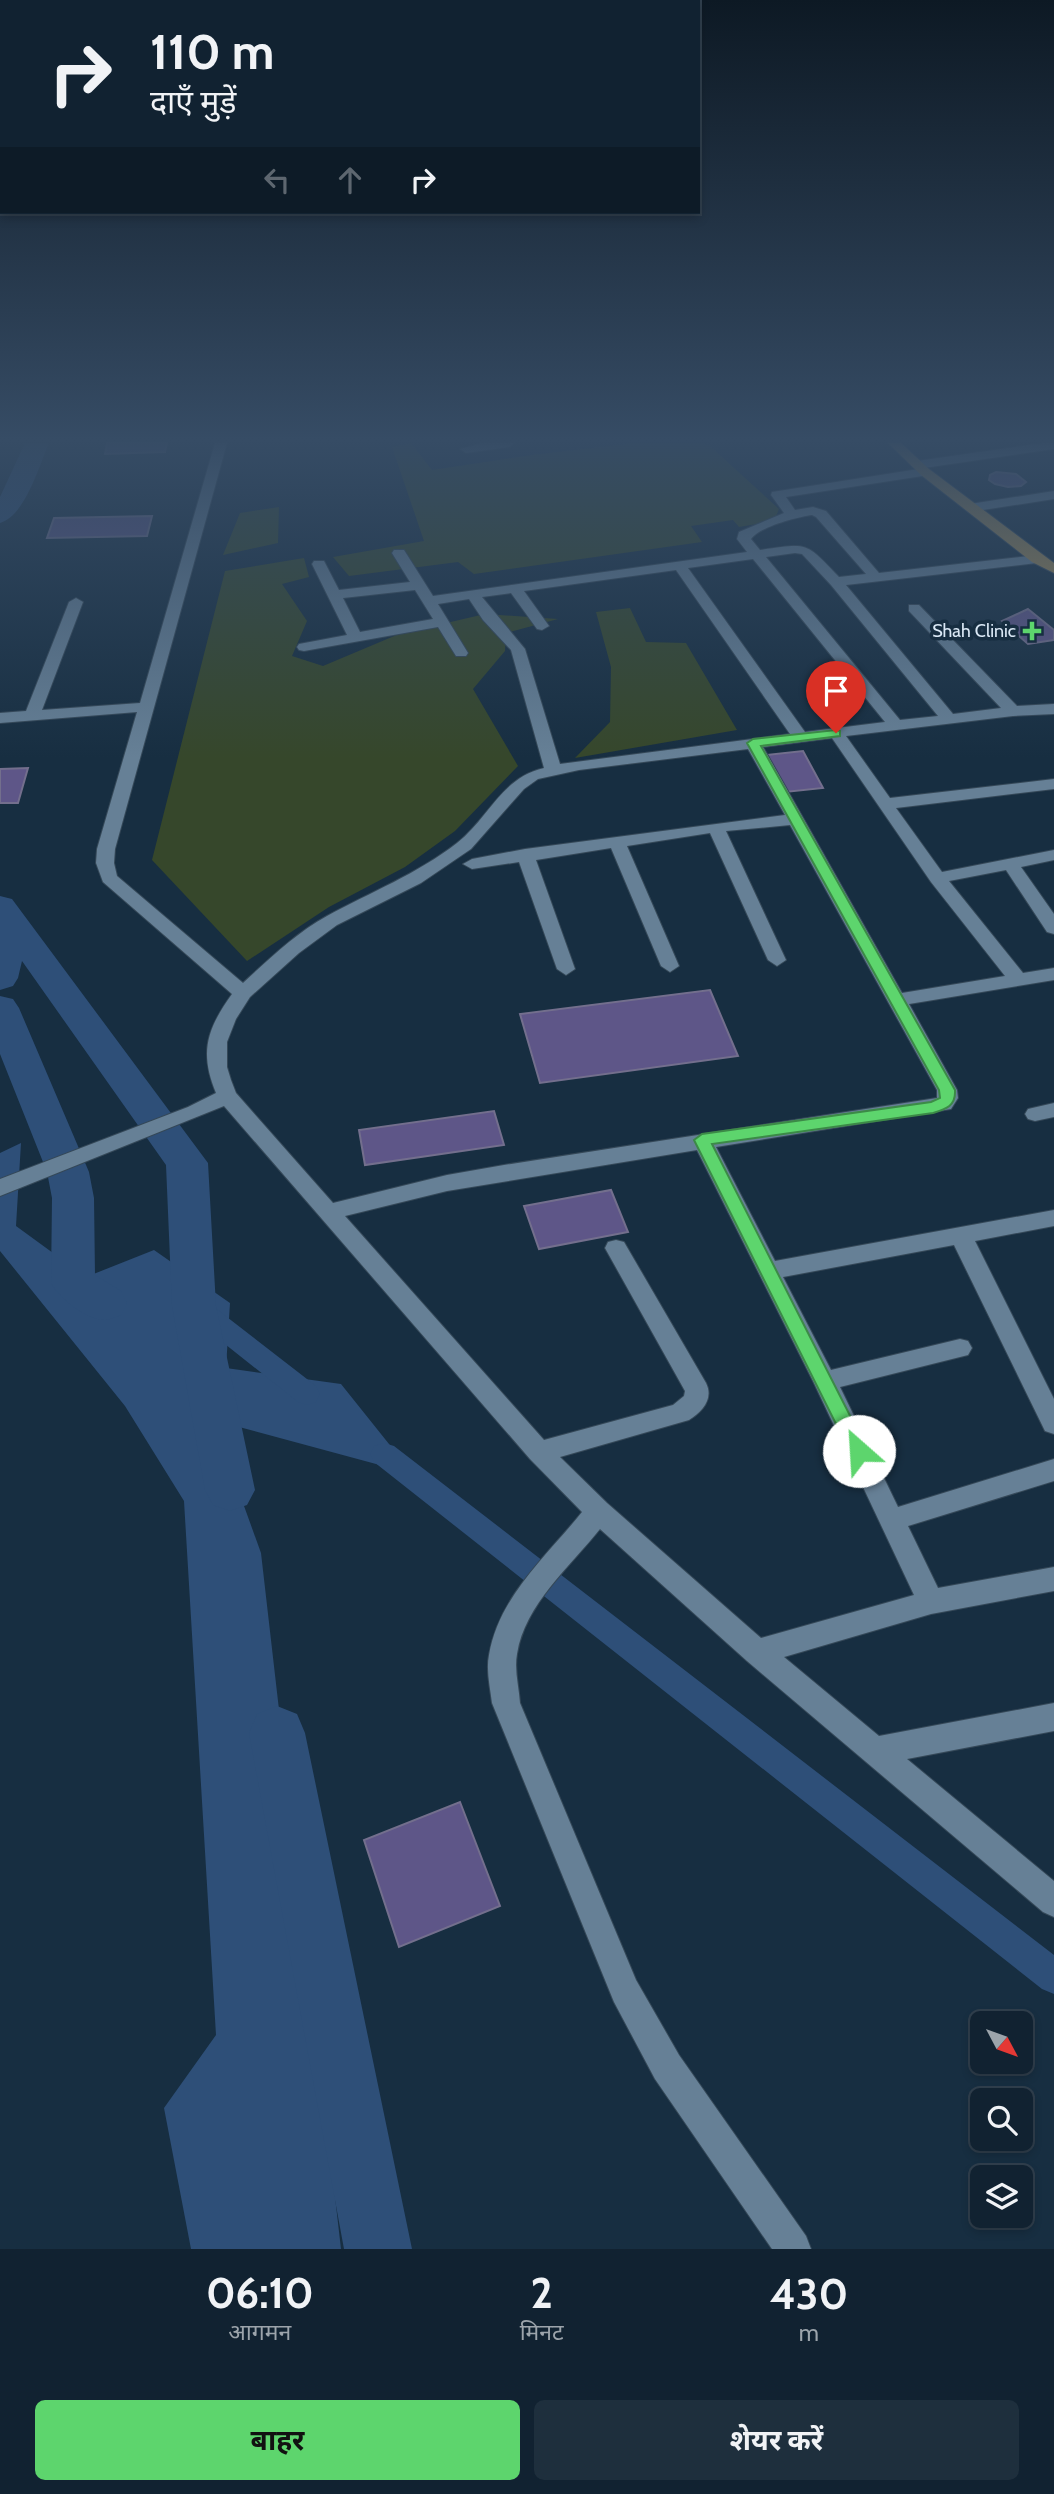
<!DOCTYPE html>
<html lang="hi">
<head>
<meta charset="utf-8">
<style>
	body { margin:0; font-family:Cabin,"Noto Sans Devanagari",sans-serif; background:#1e2f3d; color:#f1f3f6; height:100vh; display:flex; flex-direction:column; font-size:26px; white-space:nowrap }
	* { box-sizing:border-box; margin:0 }
	p { font-size:23px; color:#9ca4ab }
	.icon { flex:none; width:38px; height:38px; fill:none; stroke:currentColor; stroke-width:2; stroke-linecap:round; stroke-linejoin:round }
	.map { position:relative; height:2249px; overflow:hidden }
	.sheet { display:flex; flex-direction:column; background:#112231; flex:1 }
	.sheet>* { flex:none }
	.top-card { position:absolute; left:0px; top:0px; width:700px; height:214px; box-shadow:0 4px 10px #0003,0 0 0 2px #303f4d; background:#112231; color:#f1f3f6; overflow:hidden }
	.needle { width:46px; rotate:131deg }
	.fabs { position:absolute; left:970px; top:2011px; display:grid; gap:14px }
	.fabs a { display:grid; place-items:center; width:63px; height:63px; border-radius:10px; background:#112231; box-shadow:0 4px 10px #0003,0 0 0 2px #303f4d; font-size:35px }
	.pin { position:absolute; display:grid; place-items:center; width:60px; height:60px; color:#fff; margin:-72px -30px; border-radius:50% 50% 50% 0; rotate:-45deg; box-shadow:0 0 7px #0007 }
	.pin .icon { rotate:45deg }
	.me { position:absolute; width:77px; margin:-38px; rotate:334deg; stroke-linejoin:round; filter:drop-shadow(0 0 5px #0008) }
	.turn { display:flex; align-items:center; gap:24px; height:147px; padding:0 35px; font-size:32px }
	.turn .icon { width:91px; height:91px; stroke-width:2.5 }
	.turn b { display:block; font-size:49px; line-height:60px }
	.lanes { display:flex; align-items:center; height:66px; padding:0 35px; background:#0003; justify-content:center; gap:35px; direction:ltr }
	.lanes .off { opacity:.35 }
	.eta { display:flex; justify-content:space-evenly; align-items:center; height:119px; text-align:center }
	.eta b { font-size:42px; font-weight:700; line-height:49px }
	.button { display:flex; gap:14px; margin-top:auto; padding:14px 35px }
	.button a { flex:1; height:80px; border-radius:10px; background:#5dd56d; color:#111; font-size:28px; font-weight:700; line-height:80px; text-align:center }
	.button a+a { background:#1e2f3d; color:#f1f3f6 }
	.map>svg:first-child { display:block }
</style>
</head>
<body>
<div class="map">
<svg width="1054" height="2249" viewBox="0 0 1054 2249">
	<rect width="100%" height="100%" fill="#172e41"/>
	<!-- green -->
	<path fill="#36472b" d="M 411,443 L 432,470 L 532,455 L 634,443 L 700,443 L 709,445 L 779,509 L 774,521 L 739,527 L 733,520 L 691,526 L 702,542 L 474,574 L 458,562 L 349,576 L 333,557 L 424,541 L 392,447 Z
		M 279,507 L 278,543 L 223,555 L 240,513 Z
		M 304,558 L 309,577 L 282,584 L 307,621 L 292,656 L 323,666 L 399,634 L 485,614 L 558,619 L 506,633 L 505,651 L 473,689 L 518,766 L 455,831 L 405,867 L 329,907 L 247,961 L 152,860 L 225,571 Z
		M 630,608 L 646,642 L 686,643 L 737,730 L 575,758 L 610,722 L 611,667 L 596,612 Z"/>
	<!-- water -->
	<path fill="#2e4f78" d="M 21,1143 L 16,1226 L 86,1277 L 154,1250 L 230,1303 L 226,1368 L 341,1384 L 413,1474 L 213,1420 L 261,1553 L 341,2249 L 191,2249 L 164,2108 L 216,2035 L 184,1501 L 125,1406 L 0,1251 L 0,1153 Z"/>
	<g fill="none" stroke-linecap="round" stroke-linejoin="round">
		<!-- canal -->
		<path fill="#2e4f78" fill-rule="evenodd" d="M 205,1304 L 214,1307 L 316,1386 L 320,1394 L 316,1402 L 307,1405 L 298,1402 L 196,1321 L 192,1314 L 196,1307 Z
			M 384,1443 L 394,1446 L 1054,1955 L 1054,1994 L 1042,1989 L 374,1462 L 370,1454 L 374,1446 Z"/>
		<!-- river -->
		<path fill="#2e4f78" fill-rule="evenodd" d="M 25,443 L 49,443 C 39,466 25,516 0,523 L 0,497 Z
			M 0,896 L 12,899 L 208,1163 L 216,1306 L 255,1490 L 247,1505 L 230,1511 L 213,1505 L 205,1490 L 172,1306 L 166,1165 L 22,961 L 18,978 L 13,986 L 0,990 Z
			M 0,996 L 13,999 L 19,1008 L 89,1172 L 94,1198 L 95,1275 L 121,1291 L 127,1303 L 121,1315 C 116,1317 109,1320 105,1320 C 86,1320 59,1298 51,1283 L 52,1198 L 47,1172 L 0,1054 Z
			M 277,1706 L 297,1714 L 305,1733 L 412,2249 L 344,2249 L 249,1733 L 257,1714 Z"/>
	</g>
	<!-- building -->
	<path fill="#5e5688" stroke="#736f8d" stroke-width="2" d="M 107,443 L 167,443 L 165,452 L 105,454 Z
		M 996,472 L 1016,474 L 1026,482 L 1021,486 L 1008,487 L 995,484 L 989,480 L 990,475 Z
		M 152,516 L 147,536 L 47,538 L 54,518 Z
		M 1028,609 L 1054,630 L 1054,640 L 1028,644 L 1002,621 Z
		M 803,751 L 823,788 L 785,792 L 766,755 Z
		M 28,768 L 18,803 L 0,803 L 0,769 Z
		M 710,990 L 738,1056 L 540,1083 L 520,1014 Z
		M 494,1111 L 504,1145 L 365,1165 L 359,1130 Z
		M 611,1190 L 628,1232 L 539,1249 L 524,1206 Z
		M 460,1802 L 500,1906 L 399,1947 L 364,1840 Z"/>
	<g fill="none" stroke-linecap="round" stroke-linejoin="round">
		<!-- minor casing -->
		<g stroke="#354858" stroke-width="2">
			<path id="minor" d="M 215,443 L 227,443 L 115,849 L 114,863 L 117,876 L 243,983 C 269,959 296,933 327,916 C 371,892 417,874 457,843 C 489,818 502,777 544,768 L 511,650 L 483,620 L 469,599 L 438,604 L 468,653 L 466,656 L 456,656 L 438,627 L 304,651 L 299,650 L 297,647 L 299,644 L 347,635 L 312,564 L 314,561 L 324,561 L 339,590 L 410,582 L 392,553 L 394,550 L 404,550 L 433,596 L 747,552 L 737,539 L 739,532 L 784,513 L 771,495 L 772,492 L 925,468 L 929,469 L 929,475 L 786,497 L 795,510 L 813,507 L 826,511 L 879,573 L 1037,555 L 1044,559 L 1037,563 L 846,585 L 953,714 L 1001,708 L 909,611 L 909,605 L 919,605 L 1017,706 L 1054,704 L 1054,714 L 1013,716 L 846,736 L 890,798 L 1054,779 L 1054,789 L 896,808 L 942,872 L 1054,850 L 1054,860 L 1021,867 L 1054,914 L 1054,934 L 1047,932 L 1006,870 L 949,881 L 1023,973 L 1054,968 L 1054,980 L 909,1004 L 957,1090 L 958,1098 L 951,1109 L 716,1147 L 775,1261 L 1054,1210 L 1054,1226 L 975,1241 L 1054,1399 L 1054,1434 L 1045,1431 L 954,1245 L 783,1277 L 831,1370 L 960,1339 L 968,1341 L 972,1348 L 968,1355 L 840,1387 L 898,1507 L 1054,1459 L 1054,1481 L 908,1526 L 938,1588 L 1054,1567 L 1054,1591 L 931,1614 L 784,1657 L 879,1736 L 1054,1703 L 1054,1731 L 907,1759 L 1054,1881 L 1054,1917 L 1043,1912 L 747,1661 L 600,1529 C 570,1567 525,1604 517,1654 C 514,1670 519,1687 520,1703 L 636,1980 L 679,2055 L 806,2236 L 811,2249 L 772,2249 L 655,2079 L 614,2002 L 492,1703 C 490,1687 486,1670 489,1655 C 499,1596 547,1556 582,1512 L 530,1459 L 224,1106 L 0,1196 L 0,1179 L 188,1107 L 216,1093 C 199,1052 207,1029 232,994 L 103,882 L 96,863 L 97,849 L 137,712 L 0,723 L 0,713 L 26,711 L 69,602 L 76,598 L 83,602 L 42,710 L 140,703 ZM 812,515 L 816,517 L 866,574 L 839,577 C 805,542 810,543 760,550 L 751,539 C 759,527 797,517 812,515 ZM 795,553 L 802,554 L 831,585 L 938,716 L 900,720 L 766,557 ZM 753,559 L 885,722 L 805,732 L 688,568 ZM 676,570 L 790,734 L 560,764 L 525,649 L 482,597 L 511,593 L 537,629 L 542,630 L 549,626 L 524,591 ZM 415,590 L 433,619 L 360,632 L 343,598 ZM 832,738 L 931,882 L 1005,976 L 902,993 L 763,747 ZM 748,749 L 785,815 L 525,849 L 472,859 L 463,864 L 472,869 L 519,862 L 557,969 L 566,975 L 575,969 L 536,860 L 611,848 L 661,966 L 670,972 L 679,966 L 627,846 L 710,833 L 768,960 L 777,966 L 786,960 L 726,831 L 790,825 L 937,1090 L 937,1098 L 504,1165 L 447,1175 L 333,1203 L 236,1093 L 231,1080 L 227,1067 L 227,1042 L 236,1019 L 250,997 L 299,953 L 337,925 L 421,883 L 471,849 L 524,789 L 538,779 L 579,770 ZM 697,1150 L 813,1381 L 914,1595 L 761,1638 L 607,1503 L 560,1457 L 689,1420 C 702,1412 714,1399 706,1383 L 624,1242 L 616,1240 L 608,1242 L 605,1248 L 685,1391 L 684,1396 L 673,1405 L 544,1440 L 345,1216 L 447,1191 Z
				M 482,443 L 515,443 L 509,447 L 466,453 L 460,449 Z
				M 1042,443 L 1054,443 L 1054,449 L 917,469 L 911,465 L 917,461 Z
				M 1054,491 L 1054,499 L 970,512 L 964,508 L 970,504 Z
				M 1054,1103 L 1054,1117 L 1035,1121 L 1028,1119 L 1025,1114 L 1028,1109 Z"/>
		</g>
		<!-- major casing -->
		<g stroke="#354858" stroke-width="2">
			<path id="major" d="M 888,443 L 901,443 L 929,469 L 1054,563 L 1054,573 L 1032,562 L 921,475 Z"/>
		</g>
		<!-- minor -->
		<use href="#minor" fill="#668096" fill-rule="evenodd"/>
		<!-- major -->
		<use href="#major" fill="#a08955" fill-rule="evenodd"/>
	</g>
	<!-- sky -->
	<linearGradient id="sky" x2="0" y2="1"><stop stop-color="#0d1924"/><stop offset="0.58" stop-color="#364c65"/><stop offset="1" stop-color="#364c65" stop-opacity="0"/></linearGradient>
	<rect width="1054" height="758" fill="url(#sky)"/>
	<!-- route -->
	<path fill="#5dd56d" stroke="#3c8a47" stroke-width="2" d="M 836,730 L 840,731 L 840,736 L 761,746 L 955,1090 C 956,1106 946,1109 933,1113 L 712,1144 L 868,1451 L 865,1456 L 859,1459 L 852,1456 L 694,1140 L 702,1134 L 931,1102 L 940,1098 L 939,1090 L 747,743 L 753,739 Z"/>
	<!-- markers -->
	<path fill="#5dd56d" stroke="#172e41" stroke-width="2.5" d="M1028.5 620.5h7v7h7v7h-7v7h-7v-7h-7v-7h7z"/>
	<g text-anchor="middle" dominant-baseline="central" stroke-width="7" stroke-linejoin="round" paint-order="stroke">
		<!-- far-poi labels -->
		<g font-size="18" fill="#dae8f5" stroke="#172e41" text-anchor="end">
			<text x="1016" y="631">Shah Clinic</text>
		</g>
	</g>
</svg>
<div class="fabs">
<a><svg class="needle" viewBox="-14 -14 28 28"><path d="M0-13l5 13h-10z" fill="#e53935"/><path d="M0 13l5-13h-10z" fill="#9ca4ab"/></svg></a>
<a><svg class="icon" aria-label="search" viewBox="0 0 24 24"><circle cx="10" cy="10" r="6"/><path d="M15 15l6 6"/></svg></a>
<a><svg class="icon" aria-label="layers" viewBox="0 0 24 24"><path d="M12 4l9 5-9 5-9-5zM3 14l9 5 9-5"/></svg></a>
</div>
<div class="pin" style="left:836px;top:733px;background:#d93025"><svg class="icon" aria-label="arrive" viewBox="0 0 24 24"><path d="M6 21V4h12l-3 4 3 4H6"/></svg></div>
<svg class="me" style="left:859px;top:1451px" viewBox="-20 -20 40 40"><circle r="19" fill="#fff"/><path d="M0-13L10 11 0 6-10 11z" fill="#5dd56d"/></svg>
<div class="top-card">
<div class="turn"><svg class="icon" aria-label="right" viewBox="0 0 24 24"><path d="M7 20v-9h11M14 6l5 5-5 5"/></svg><div><b>110 m</b>दाएँ मुड़ें</div></div>
<div class="lanes"><svg class="icon off" aria-label="left" viewBox="0 0 24 24"><path d="M17 20v-9H6M10 6l-5 5 5 5"/></svg><svg class="icon off" aria-label="ahead" viewBox="0 0 24 24"><path d="M12 20V5M6 11l6-6 6 6"/></svg><svg class="icon" aria-label="right" viewBox="0 0 24 24"><path d="M7 20v-9h11M14 6l5 5-5 5"/></svg></div>
</div>
</div>
<section class="sheet">
<div class="eta">
<div><b>06:10</b><p>आगमन</p></div>
<div><b>2</b><p>मिनट</p></div>
<div><b>430</b><p>m</p></div>
</div>
<div class="button"><a>बाहर</a><a>शेयर करें</a></div>
</section>
</body>
</html>
